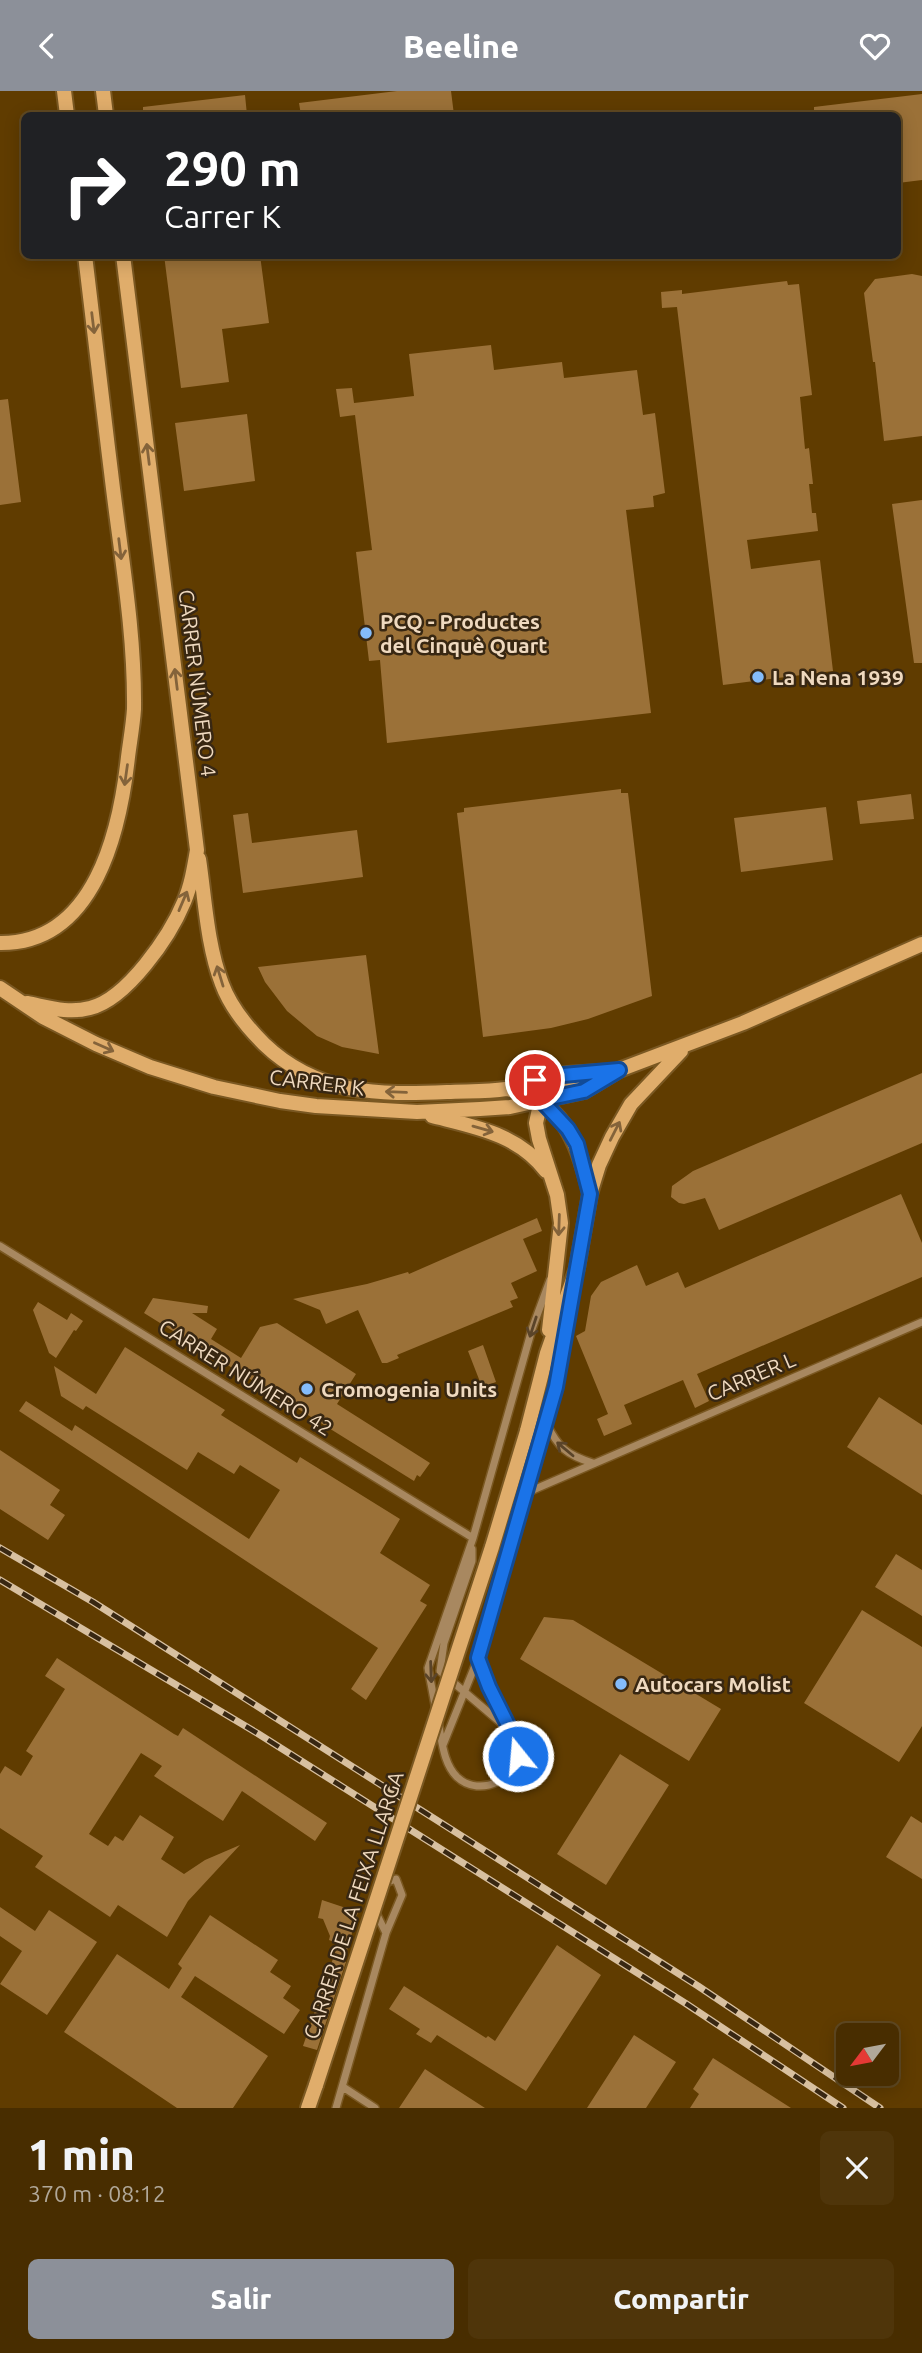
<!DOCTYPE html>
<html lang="es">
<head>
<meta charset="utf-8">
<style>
	body { margin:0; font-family:Ubuntu,sans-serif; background:#4f350a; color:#f1f3f6; height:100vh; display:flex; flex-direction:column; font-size:26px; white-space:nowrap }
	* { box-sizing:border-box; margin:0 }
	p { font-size:23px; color:#b1a899 }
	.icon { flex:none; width:38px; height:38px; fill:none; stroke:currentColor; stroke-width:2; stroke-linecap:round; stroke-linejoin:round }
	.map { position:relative; height:2017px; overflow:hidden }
	.drawer { display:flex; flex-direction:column; background:#482d00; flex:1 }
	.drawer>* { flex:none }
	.hud { position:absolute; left:21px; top:21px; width:880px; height:147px; border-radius:10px; box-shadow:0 4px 18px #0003,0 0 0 2px #604922; background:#202124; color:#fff; overflow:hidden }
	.needle { width:46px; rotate:238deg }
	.tools { position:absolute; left:836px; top:1932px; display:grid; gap:14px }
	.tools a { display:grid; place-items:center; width:63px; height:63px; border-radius:10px; background:#482d00; box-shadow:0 4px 18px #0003,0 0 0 2px #604922; font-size:35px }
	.pin { position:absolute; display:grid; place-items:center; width:60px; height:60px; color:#fff; margin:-30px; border:4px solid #fff; border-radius:50%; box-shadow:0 2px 7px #0007 }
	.me { position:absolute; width:77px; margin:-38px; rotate:343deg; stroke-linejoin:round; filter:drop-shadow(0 0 5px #0008) }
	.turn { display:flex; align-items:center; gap:24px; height:147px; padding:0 28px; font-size:32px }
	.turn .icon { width:91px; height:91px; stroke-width:2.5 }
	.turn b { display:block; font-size:49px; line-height:60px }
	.round { display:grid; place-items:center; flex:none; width:74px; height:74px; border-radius:10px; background:#4f350a }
	.head { display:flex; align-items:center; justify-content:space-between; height:119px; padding:0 28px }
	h1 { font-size:42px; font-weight:800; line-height:52px }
	.cta { display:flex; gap:14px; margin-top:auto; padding:14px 28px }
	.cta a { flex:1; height:80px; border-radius:10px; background:#8c9099; color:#fff; font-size:28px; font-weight:800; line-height:80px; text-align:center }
	.cta a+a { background:#4f350a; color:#f1f3f6 }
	header { display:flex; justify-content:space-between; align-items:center; height:91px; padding:0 28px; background:#8c9099; color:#fff; font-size:32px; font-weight:800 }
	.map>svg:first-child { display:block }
</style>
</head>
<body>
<header><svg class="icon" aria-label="back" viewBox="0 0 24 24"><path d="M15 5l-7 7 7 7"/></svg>Beeline<svg class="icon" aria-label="heart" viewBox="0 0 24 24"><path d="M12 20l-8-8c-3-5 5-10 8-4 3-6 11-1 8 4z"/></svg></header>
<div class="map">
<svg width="922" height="2017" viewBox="0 0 922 2017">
	<rect width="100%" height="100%" fill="#603c00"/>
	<!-- building -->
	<path fill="#9b7138" d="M 397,0 L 451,0 L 454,24 L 301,24 L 299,12 Z
		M 922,3 L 922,89 L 898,92 L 898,24 L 814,24 L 814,16 Z
		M 245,4 L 247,24 L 143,24 L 143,16 Z
		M 164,164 L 260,164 L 269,232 L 222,238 L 229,291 L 181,297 Z
		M 912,183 L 922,185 L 922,345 L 884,350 L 875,271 L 873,271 L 864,202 L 875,188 Z
		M 787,190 L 788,194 L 799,193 L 812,304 L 800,306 L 805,358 L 809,357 L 813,393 L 809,393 L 812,422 L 816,422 L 818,440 L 747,449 L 751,478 L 820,469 L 833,580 L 723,594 L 677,216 L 662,217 L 661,201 L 682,199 L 682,203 Z
		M 491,254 L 494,279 L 562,271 L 564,287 L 637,279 L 643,324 L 655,322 L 665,402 L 653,405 L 654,416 L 626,419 L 651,622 L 387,652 L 380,569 L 369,570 L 356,461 L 372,459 L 355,324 L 340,326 L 336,298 L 352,297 L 354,312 L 414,305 L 409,263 Z
		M 8,308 L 21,411 L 0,414 L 0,309 Z
		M 247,323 L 255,390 L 184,400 L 175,332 Z
		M 922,409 L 922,572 L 914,572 L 892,413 Z
		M 621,698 L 621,702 L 628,702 L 652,905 L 588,928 L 551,937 L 483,946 L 457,722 L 464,721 L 464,717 Z
		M 911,703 L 914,728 L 860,733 L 857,710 Z
		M 826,716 L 833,769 L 741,781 L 734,727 Z
		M 248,722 L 252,752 L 357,739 L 363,786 L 243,802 L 233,724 Z
		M 366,864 L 379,963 L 342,956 L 317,945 L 287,920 L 265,891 L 258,876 Z
		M 922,982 L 922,1052 L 719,1139 L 705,1107 L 684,1113 L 679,1112 L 671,1106 L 672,1095 L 693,1080 Z
		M 901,1103 L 922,1152 L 922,1186 L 697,1283 L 709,1310 L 695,1317 L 683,1289 L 624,1314 L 632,1333 L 604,1345 L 597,1328 L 608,1323 L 576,1245 L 585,1240 L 591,1205 L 601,1191 L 637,1174 L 646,1195 L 678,1181 L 685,1197 Z
		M 537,1127 L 542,1140 L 523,1148 L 537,1180 L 511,1192 L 518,1207 L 510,1210 L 513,1216 L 397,1264 L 399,1267 L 387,1272 L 382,1272 L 358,1219 L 326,1233 L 320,1219 L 293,1208 L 367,1193 L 408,1181 L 409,1183 Z
		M 153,1207 L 208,1215 L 207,1222 L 192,1222 L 217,1238 L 211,1248 L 241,1267 L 260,1236 L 277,1232 L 356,1283 L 337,1313 L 430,1372 L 420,1386 L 417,1384 L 414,1390 L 144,1222 Z
		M 38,1211 L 67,1229 L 71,1222 L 83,1230 L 76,1240 L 74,1239 L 56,1267 L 49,1262 L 33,1219 Z
		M 483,1254 L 496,1291 L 482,1296 L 468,1260 Z
		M 125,1256 L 225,1319 L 221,1324 L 297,1372 L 300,1366 L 400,1428 L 380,1462 L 430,1494 L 420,1510 L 427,1514 L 366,1609 L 351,1598 L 378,1557 L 19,1320 L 26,1310 L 72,1340 L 75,1334 L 249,1448 L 280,1399 L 240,1374 L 234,1383 L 198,1361 L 187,1379 L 86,1315 L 83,1319 L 61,1305 L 54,1275 L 96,1303 Z
		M 879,1306 L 922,1334 L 922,1404 L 847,1356 Z
		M 0,1359 L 60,1399 L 50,1414 L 65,1424 L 48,1449 L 0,1418 Z
		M 896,1463 L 922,1479 L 922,1525 L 875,1496 Z
		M 862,1519 L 922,1556 L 922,1635 L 899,1671 L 804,1612 Z
		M 544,1526 L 573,1529 L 721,1618 L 689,1670 L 520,1568 Z
		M 57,1567 L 174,1643 L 178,1645 L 183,1637 L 327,1732 L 315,1750 L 242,1700 L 223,1730 L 154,1685 L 162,1675 L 141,1662 L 89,1743 L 108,1755 L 115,1745 L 123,1750 L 140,1724 L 174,1746 L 161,1768 L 184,1783 L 205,1769 L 240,1754 L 188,1810 L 167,1846 L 118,1814 L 110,1826 L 35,1776 L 43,1765 L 0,1737 L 0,1683 L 5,1675 L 21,1685 L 33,1665 L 26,1660 L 65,1598 L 45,1585 Z
		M 620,1663 L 669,1694 L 606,1794 L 557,1763 Z
		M 911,1725 L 922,1732 L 922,1788 L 886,1766 Z
		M 322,1809 L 358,1821 L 344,1870 L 346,1871 L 317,1959 L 303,1955 L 338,1853 L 329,1849 L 330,1845 L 323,1828 L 318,1827 Z
		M 0,1816 L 35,1840 L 49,1819 L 97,1851 L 47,1924 L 0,1893 L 22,1860 L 0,1845 Z
		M 210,1824 L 278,1869 L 270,1881 L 291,1895 L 283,1907 L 300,1919 L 284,1943 L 195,1885 L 181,1906 L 268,1965 L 233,2017 L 177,2017 L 64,1941 L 117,1863 L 169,1898 L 182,1877 L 178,1873 Z
		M 557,1854 L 601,1884 L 526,2000 L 437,1944 L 431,1952 L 416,1943 L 420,1938 L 389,1918 L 404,1895 L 486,1947 L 488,1945 L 495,1950 Z
		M 634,1944 L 676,1971 L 646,2017 L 587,2017 Z
		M 713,1967 L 791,2017 L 690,2017 L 699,2003 L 693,1998 Z
		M 425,1978 L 437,1986 L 485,2017 L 399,2017 Z"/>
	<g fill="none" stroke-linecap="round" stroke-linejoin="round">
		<!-- street casing -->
		<g stroke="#7a5822" stroke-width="10">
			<path id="street" d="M 0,1155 L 473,1447
				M 546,1332 C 558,1356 566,1364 593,1372
				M 526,1402 L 922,1231
				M 472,1458 L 472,1470 L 444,1552 L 440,1580 L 508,1638
				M 436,1619 L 428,1577 L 473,1447 L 532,1238 L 550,1189
				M 438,1631 C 442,1649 443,1672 457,1686 C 480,1708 521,1687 518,1656 C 515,1636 499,1615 490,1597 C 486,1587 482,1577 478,1567
				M 443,1654 L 478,1567 L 502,1487 L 556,1296 L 571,1209
				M 375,1820 L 386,1842
				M 343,1996 L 375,2017
				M 336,2017 L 386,1842 L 402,1804 L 396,1788 L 382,1793"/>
		</g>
		<!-- secondary casing -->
		<g stroke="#7a5822" stroke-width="18">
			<path id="secondary" d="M 64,0 L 67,24
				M 103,0 L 106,24
				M 199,768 C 205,808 207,854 222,893 C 230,915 247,936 264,953 C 317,1004 379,1004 447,1001 C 466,1000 487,1001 506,998 C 521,995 536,988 552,985 C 572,981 594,982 615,980
				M 0,852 C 95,853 120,739 128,666 C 130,650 133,634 134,618 C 135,539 120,459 111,381 C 102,309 94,237 85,164
				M 0,897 L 43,926 L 96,953 L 150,976 L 214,996 L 280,1010 L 316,1015 L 417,1021 L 480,1018 L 510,1016 L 584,1000 L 619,979 L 743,932 L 922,853
				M 27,912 C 48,916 68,923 90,917 C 127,908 170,845 184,811 C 191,795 194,777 197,759 L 123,164
				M 506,998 C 563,1009 578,1051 590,1102
				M 432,1025 C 475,1036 518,1043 546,1080
				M 549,1239 L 561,1132 L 557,1104 L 539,1048 L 536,1032 L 541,1009 L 550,1000 L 576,986
				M 527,1340 L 547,1262 L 577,1177 L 590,1103 L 599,1074 L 612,1046 L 631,1013 L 681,960
				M 308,2017 L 316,1994"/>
		</g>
		<!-- street -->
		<use href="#street" stroke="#a88860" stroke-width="7"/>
		<!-- secondary -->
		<use href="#secondary" stroke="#e0ad6b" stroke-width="14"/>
		<!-- rail casing -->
		<g stroke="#d8c0a0" stroke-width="7">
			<path id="rail" d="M 0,1457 L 93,1511 L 698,1895 L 880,2017
				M 0,1489 L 257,1642 L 685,1912 L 843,2017"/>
		</g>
		<!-- rail -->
		<use href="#rail" stroke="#382712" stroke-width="4.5" stroke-dasharray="13" stroke-linecap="butt"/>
		<!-- secondary-bridge casing -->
		<g stroke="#7a5822" stroke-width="18" stroke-linecap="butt">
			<path id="secondary-bridge" d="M 316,1994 L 492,1456 L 527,1340"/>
		</g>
		<!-- secondary-bridge -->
		<use href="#secondary-bridge" stroke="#e0ad6b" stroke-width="14"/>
	</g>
	<!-- one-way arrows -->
	<defs><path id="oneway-shaft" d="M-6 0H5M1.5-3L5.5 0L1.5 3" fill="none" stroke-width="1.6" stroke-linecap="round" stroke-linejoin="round" transform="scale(1.75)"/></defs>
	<g stroke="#84633a">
		<use href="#oneway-shaft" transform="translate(93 232) rotate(83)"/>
		<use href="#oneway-shaft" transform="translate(148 363) rotate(-97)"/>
		<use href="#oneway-shaft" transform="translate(120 458) rotate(83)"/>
		<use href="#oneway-shaft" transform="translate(176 588) rotate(-97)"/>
		<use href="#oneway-shaft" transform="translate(126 684) rotate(98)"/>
		<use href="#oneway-shaft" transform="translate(183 810) rotate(-67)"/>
		<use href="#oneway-shaft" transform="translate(220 885) rotate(-107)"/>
		<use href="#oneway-shaft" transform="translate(104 956) rotate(24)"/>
		<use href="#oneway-shaft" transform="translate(396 1001) rotate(-178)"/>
		<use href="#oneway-shaft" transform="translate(483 1038) rotate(16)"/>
		<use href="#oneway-shaft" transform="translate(615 1040) rotate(-63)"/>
		<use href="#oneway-shaft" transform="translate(559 1134) rotate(92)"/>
	</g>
	<g stroke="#5a4429">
		<use href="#oneway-shaft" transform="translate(533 1236) rotate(108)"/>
		<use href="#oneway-shaft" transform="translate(565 1358) rotate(-140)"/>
		<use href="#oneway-shaft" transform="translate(431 1581) rotate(88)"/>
	</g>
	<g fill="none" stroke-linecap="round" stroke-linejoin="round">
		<!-- route casing -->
		<g stroke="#114b97" stroke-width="18">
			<path id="route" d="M 518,1665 L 514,1646 L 489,1596 L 478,1567 L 556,1296 L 590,1103 L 577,1053 L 568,1038 L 541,1009 L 584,1000 L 619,979 L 552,985 L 535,989"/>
		</g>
		<!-- route -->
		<use href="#route" stroke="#1a73e8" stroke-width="12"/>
	</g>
	<!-- markers -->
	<g fill="#84bcfb" stroke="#382712" stroke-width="2.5">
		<circle cx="366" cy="542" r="7"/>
		<circle cx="758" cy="586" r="7"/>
		<circle cx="307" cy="1298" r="7"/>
		<circle cx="621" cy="1593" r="7"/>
	</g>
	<g text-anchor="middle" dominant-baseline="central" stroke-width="5" stroke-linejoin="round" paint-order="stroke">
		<!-- poi labels -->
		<g font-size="21" font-weight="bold" fill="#efd9bf" stroke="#382712" text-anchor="start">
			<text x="380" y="530">PCQ - Productes<tspan x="380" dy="24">del Cinquè Quart</tspan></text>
			<text x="772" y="586">La Nena 1939</text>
			<text x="321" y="1298">Cromogenia Units</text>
			<text x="635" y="1593">Autocars Molist</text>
		</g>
		<!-- street labels -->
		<g font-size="21" fill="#efd9bf" stroke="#382712">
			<text transform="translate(198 592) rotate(83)">CARRER NÚMERO 4</text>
			<text transform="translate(317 991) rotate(7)">CARRER K</text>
			<text transform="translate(751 1285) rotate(-23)">CARRER L</text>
			<text transform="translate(246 1286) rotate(32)">CARRER NÚMERO 42</text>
			<text transform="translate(353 1814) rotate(-72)">CARRER DE LA FEIXA LLARGA</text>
		</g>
	</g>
</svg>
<div class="tools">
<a><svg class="needle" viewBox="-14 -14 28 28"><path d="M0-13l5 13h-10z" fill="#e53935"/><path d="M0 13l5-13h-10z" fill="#b1a899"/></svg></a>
</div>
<div class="pin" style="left:535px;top:989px;background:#d93025"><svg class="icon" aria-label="arrive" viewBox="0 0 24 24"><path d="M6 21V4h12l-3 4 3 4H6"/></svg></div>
<svg class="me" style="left:518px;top:1665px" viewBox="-20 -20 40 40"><circle r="17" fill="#1a73e8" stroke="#fff" stroke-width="3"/><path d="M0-11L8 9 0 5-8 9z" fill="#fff"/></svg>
<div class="hud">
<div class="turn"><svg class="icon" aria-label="right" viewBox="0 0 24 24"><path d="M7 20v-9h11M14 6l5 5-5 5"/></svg><div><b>290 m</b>Carrer K</div></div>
</div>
</div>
<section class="drawer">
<div class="head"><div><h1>1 min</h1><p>370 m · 08:12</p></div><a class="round"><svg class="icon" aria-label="close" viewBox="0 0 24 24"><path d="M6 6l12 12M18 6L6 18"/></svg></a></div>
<div class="cta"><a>Salir</a><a>Compartir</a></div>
</section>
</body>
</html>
